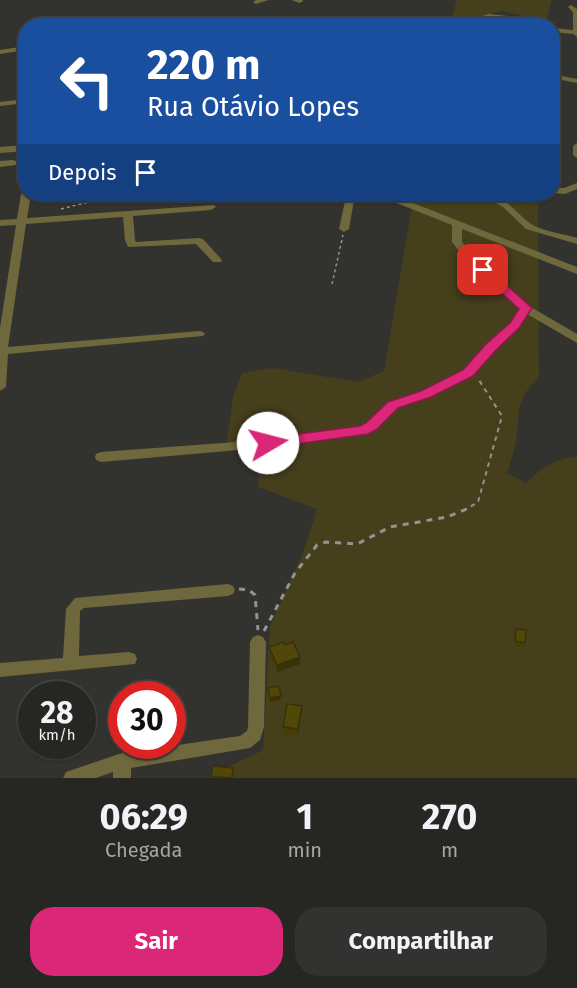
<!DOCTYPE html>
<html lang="pt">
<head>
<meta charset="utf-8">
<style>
	body { margin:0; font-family:"Fira Sans",sans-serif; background:#323230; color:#f1f3f6; height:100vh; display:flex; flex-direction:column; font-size:22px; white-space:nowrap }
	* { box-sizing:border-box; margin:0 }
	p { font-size:20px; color:#a4a5a6 }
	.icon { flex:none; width:33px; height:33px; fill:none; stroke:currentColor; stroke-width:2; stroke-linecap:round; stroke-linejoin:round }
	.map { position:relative; height:778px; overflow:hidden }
	.side { display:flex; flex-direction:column; background:#262623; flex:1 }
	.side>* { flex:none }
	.guide { position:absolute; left:18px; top:18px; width:542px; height:183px; border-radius:24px; box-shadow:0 2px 4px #0004,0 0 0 2px #424341; background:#1a4fa0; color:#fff; overflow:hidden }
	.speed { position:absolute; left:18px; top:681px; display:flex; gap:12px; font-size:30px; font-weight:700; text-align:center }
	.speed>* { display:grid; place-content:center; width:78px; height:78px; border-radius:50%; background:#262623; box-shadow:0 2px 4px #0004,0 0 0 2px #424341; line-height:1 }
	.speed small { font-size:15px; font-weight:400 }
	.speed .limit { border:9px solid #d22; background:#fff; color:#111 }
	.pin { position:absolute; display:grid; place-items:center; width:51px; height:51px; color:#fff; margin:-26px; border-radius:12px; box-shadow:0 3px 9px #0006 }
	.me { position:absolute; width:66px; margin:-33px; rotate:82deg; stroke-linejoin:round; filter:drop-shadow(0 0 4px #0008) }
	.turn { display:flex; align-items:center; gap:21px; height:126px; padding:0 30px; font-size:27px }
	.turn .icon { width:78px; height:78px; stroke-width:2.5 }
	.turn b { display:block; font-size:42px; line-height:51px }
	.then { display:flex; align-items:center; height:57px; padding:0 30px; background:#0003; gap:12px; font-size:22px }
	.eta { display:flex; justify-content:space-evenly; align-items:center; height:102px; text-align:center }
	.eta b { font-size:36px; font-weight:700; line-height:42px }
	.primary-button { display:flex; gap:12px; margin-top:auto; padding:12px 30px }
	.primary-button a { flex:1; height:69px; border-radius:24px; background:#db2777; color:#fff; font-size:24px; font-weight:700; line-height:69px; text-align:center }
	.primary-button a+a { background:#323230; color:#f1f3f6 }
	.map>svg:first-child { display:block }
</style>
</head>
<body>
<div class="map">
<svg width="577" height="778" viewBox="0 0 577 778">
	<rect width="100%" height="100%" fill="#32322f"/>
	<!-- green -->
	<path fill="#453f1c" d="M 457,0 L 554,0 L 551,2 L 546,25 L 533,25 L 520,15 L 501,11 L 449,26 Z
		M 414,194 L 538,194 L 539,377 C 514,402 521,409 516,441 C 514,452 510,463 507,473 L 526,483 C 542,468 554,458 577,457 L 577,778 L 212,778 L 212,775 L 263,750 L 270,626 L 303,553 L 317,509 L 258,487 L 261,448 L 226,448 L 233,397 L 242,373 L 273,368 L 358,382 L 384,371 Z"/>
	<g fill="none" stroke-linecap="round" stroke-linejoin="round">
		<!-- path-far2 -->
		<path stroke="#939391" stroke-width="1.5" stroke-dasharray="3 3" stroke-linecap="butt" d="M 61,209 L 121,194
			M 332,284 L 343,235"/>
		<!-- path-far1 -->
		<path stroke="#939391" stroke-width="2" stroke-dasharray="4.5 4.5" stroke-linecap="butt" d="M 463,511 L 478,502 L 502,416 L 477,377"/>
		<!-- path -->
		<path stroke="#939391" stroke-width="3" stroke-dasharray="6 6" stroke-linecap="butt" d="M 239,589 L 249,590 L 255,595 L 258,630
			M 264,631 L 295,573 L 317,545 L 326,542 L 357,544 L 390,527 L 447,517 L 467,509"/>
		<!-- minor -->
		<path fill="#70683d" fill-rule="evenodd" d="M 269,0 L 256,4 L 253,2 L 256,0 Z
			M 291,0 L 303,0 L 303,1 L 300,3 Z
			M 571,5 L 577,9 L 577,37 L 573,34 L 552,32 L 552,28 L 573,30 L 573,12 L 568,7 Z
			M 489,14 L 516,17 L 536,26 C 523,26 511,19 498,18 C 484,18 473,26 460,26 L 469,20 Z
			M 26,46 L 26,50 L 0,54 L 0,50 Z
			M 552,74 L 577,79 L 577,83 L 552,78 Z
			M 26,99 L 26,103 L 0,106 L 0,102 Z
			M 577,143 L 577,158 L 573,155 L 573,146 Z
			M 26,145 L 26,151 L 0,153 L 0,147 Z
			M 13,160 L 16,161 L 16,165 L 0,167 L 0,161 Z
			M 577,183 L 577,189 L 565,194 L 552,193 L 552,187 L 564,188 Z
			M 26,191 L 26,194 L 31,194 L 27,218 L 214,205 L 216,207 L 211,210 L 133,216 L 135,240 L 136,242 L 199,238 L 203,239 L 222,260 L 221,262 L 213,262 L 196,244 L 128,247 L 125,240 L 123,217 L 26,224 L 8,347 L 199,331 L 203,332 L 205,334 L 203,336 L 8,354 L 6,387 L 0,391 L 0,328 L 16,225 L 0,226 L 0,220 L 17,219 L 21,194 Z
			M 309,194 L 318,194 L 324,197 L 381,194 L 400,198 L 577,267 L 577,274 L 462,229 L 462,242 L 473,255 L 529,306 L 577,334 L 577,343 L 527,314 L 519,328 L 495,350 L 472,376 L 430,397 L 397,408 L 375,430 L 367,434 L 250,449 L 101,462 L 96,460 L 95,457 L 96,454 L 101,452 L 250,441 L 360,427 L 367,424 L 389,402 L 422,391 L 464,370 L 487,344 L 511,324 L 519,309 L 465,259 L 452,242 L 452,225 L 394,202 L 375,198 L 354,200 L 349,229 L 344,232 L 339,229 L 345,201 C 331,202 317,206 309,194 Z
			M 479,194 C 503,191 514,212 531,224 C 541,231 565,234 577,238 L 577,244 L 526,229 L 503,207 Z
			M 228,584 L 233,586 L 235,590 L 233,594 L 228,596 L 84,608 L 80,611 L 79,656 L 129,652 L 135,654 L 137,659 L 135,664 L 0,677 L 0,663 L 63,658 L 66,609 L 75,598 Z
			M 258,635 L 263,637 L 266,642 L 264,727 L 260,740 L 250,748 L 131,768 L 131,778 L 113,778 L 113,772 L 96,778 L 63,778 L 66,772 L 122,753 L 240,736 L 247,731 L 248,727 L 250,642 L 253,637 Z"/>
	</g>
	<!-- wall -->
	<path fill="#463d08" d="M 516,629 L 525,643 L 524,647 L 514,645 Z
		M 269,647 L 300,664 L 277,672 L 269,654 Z
		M 301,713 L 298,736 L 283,734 L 283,727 Z
		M 233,772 L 232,778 L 211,778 L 211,776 Z"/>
	<!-- shaded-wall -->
	<path fill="#393206" d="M 300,657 L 300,664 L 277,672 L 277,665 Z
		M 281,696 L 281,699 L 270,702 L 270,698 Z
		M 302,706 L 301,713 L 298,736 L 298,729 Z"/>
	<!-- building -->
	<path fill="#514709" stroke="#393206" stroke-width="1.5" d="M 516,629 L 526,630 L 525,643 L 515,641 Z
		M 284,642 L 285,645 L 293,642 L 300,657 L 277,665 L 269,647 Z
		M 279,686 L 281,696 L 270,698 L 268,688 Z
		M 287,704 L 302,706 L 298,729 L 283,727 Z
		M 213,766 L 233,768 L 232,778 L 211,776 Z"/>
	<!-- route -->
	<path fill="#db2777" stroke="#8e194d" stroke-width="1.5" d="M 483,266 L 487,267 L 532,308 L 519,328 L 496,350 L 473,376 L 431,397 L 398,408 L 376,430 L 368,434 L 268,448 L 262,447 L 260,443 L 262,440 L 268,438 L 360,426 L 366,423 L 388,402 L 421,391 L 463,370 L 486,344 L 510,323 L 519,309 L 479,272 L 477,270 Z"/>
</svg>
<div class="speed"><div>28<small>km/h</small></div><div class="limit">30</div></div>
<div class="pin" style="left:483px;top:270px;background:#d93025"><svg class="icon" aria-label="arrive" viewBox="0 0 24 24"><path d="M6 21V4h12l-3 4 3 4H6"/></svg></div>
<svg class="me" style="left:268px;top:443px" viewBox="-20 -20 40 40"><circle r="19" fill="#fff"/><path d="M0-13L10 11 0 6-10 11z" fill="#db2777"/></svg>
<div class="guide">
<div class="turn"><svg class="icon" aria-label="left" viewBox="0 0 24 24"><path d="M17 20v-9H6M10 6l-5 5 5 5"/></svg><div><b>220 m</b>Rua Otávio Lopes</div></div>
<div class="then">Depois<svg class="icon" aria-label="arrive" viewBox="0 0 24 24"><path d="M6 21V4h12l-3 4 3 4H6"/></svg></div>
</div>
</div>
<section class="side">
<div class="eta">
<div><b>06:29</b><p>Chegada</p></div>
<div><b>1</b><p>min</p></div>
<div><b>270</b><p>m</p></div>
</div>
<div class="primary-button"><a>Sair</a><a>Compartilhar</a></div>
</section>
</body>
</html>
